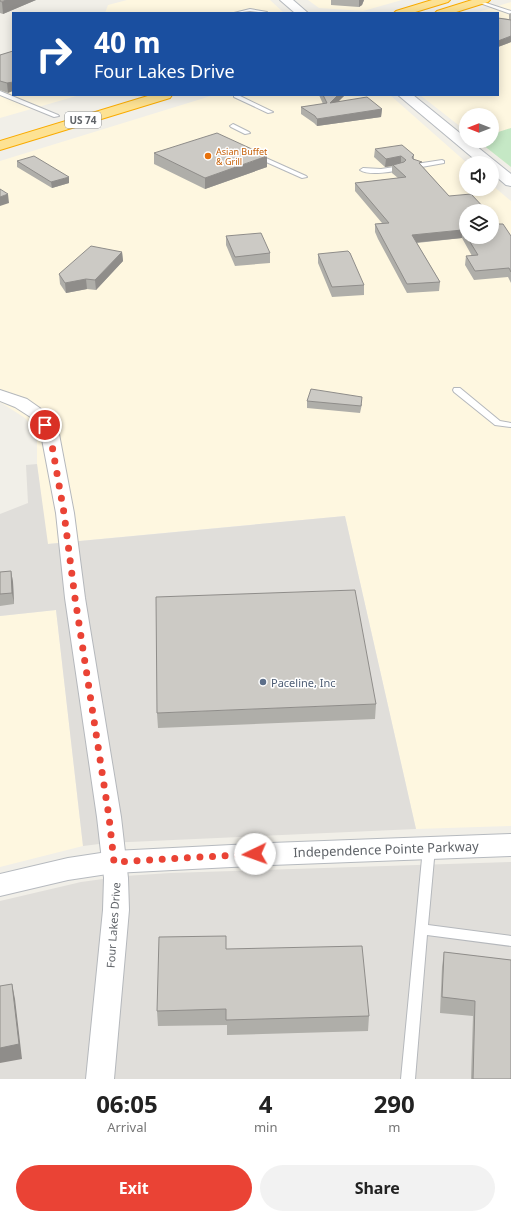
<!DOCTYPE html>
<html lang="en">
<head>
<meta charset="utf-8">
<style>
	body { margin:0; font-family:"Noto Sans",sans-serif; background:#f2f2f2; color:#222; height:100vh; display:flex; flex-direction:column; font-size:15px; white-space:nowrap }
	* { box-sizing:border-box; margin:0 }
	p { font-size:13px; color:#767676 }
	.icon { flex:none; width:22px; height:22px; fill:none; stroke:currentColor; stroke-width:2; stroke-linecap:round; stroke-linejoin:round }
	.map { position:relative; height:1079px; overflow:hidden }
	.sheet { display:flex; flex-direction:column; background:#fff; flex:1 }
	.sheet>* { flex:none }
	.top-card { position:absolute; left:12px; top:12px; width:487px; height:84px; border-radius:0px; box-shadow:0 2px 10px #0003; background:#1a4fa0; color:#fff; overflow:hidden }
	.needle { width:26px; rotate:270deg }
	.buttons { position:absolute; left:459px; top:108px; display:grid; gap:8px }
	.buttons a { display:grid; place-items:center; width:40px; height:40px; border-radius:50%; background:#fff; box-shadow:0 2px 10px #0003; font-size:20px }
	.pin { position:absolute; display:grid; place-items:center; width:34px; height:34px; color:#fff; margin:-17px; border:2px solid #fff; border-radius:50%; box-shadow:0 1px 4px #0007 }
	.me { position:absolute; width:44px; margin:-22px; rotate:267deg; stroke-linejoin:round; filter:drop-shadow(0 0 3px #0008) }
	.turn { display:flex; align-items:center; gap:14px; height:84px; padding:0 16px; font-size:18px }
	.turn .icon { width:52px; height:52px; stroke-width:2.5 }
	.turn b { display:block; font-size:28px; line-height:34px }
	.eta { display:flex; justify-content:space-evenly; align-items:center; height:68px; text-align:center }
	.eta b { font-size:24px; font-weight:700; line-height:28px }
	.cta { display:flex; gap:8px; margin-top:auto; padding:8px 16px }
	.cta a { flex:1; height:46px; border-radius:24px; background:#ea4335; color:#fff; font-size:16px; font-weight:700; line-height:46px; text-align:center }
	.cta a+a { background:#f2f2f2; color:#222 }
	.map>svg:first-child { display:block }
</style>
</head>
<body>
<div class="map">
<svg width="511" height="1079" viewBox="0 0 511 1079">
	<rect width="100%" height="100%" fill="#f1efe8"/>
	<!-- commercial -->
	<path fill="#fef7e0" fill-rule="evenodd" d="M 127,0 L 270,0 L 284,13 L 105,13 L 108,5 Z
		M 308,0 L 402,0 L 363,11 L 319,8 Z
		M 511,2 L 511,167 L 478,141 L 492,141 L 492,115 L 466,115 L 466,131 L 420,95 L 498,95 L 498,13 L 475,13 Z
		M 0,56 L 13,56 L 13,95 L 80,95 L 0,118 Z
		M 214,95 L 390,95 L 467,163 L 466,163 L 466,189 L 492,189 L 492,185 L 511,201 L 511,826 L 416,829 L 345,516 L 47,544 L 37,464 L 37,438 L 33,428 L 25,418 L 0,402 L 0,161 ZM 466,211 L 492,211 L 492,237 L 466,237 Z
		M 56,610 L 83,846 L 0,867 L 0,616 Z"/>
	<!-- industrial -->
	<path fill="#e0deda" d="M 37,464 L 48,544 L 345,516 L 416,829 L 107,843 L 83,846 L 56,610 L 0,616 L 0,514 L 28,503 L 26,465 Z
		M 511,862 L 511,1079 L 0,1079 L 0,901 L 81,882 L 125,876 L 170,873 Z"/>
	<!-- green -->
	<path fill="#c5e8c5" d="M 511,128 L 511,167 L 478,141 L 492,141 L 492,134 Z"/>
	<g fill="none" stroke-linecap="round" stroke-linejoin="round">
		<!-- lane casing -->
		<g stroke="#b5b8bc" stroke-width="2">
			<path id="lane" d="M 477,0 L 511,11 L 511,14 L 477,2 Z
				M 250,9 L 267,12 L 267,13 L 250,11 L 234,13 Z
				M 0,91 L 58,115 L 59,116 L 54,117 L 0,95 Z
				M 234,95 L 238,95 L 273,112 L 268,113 L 234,97 Z
				M 233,124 L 249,132 L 250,133 L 245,134 L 231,127 L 230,126 Z
				M 257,154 L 306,176 L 307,177 L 302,178 L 255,157 L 254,156 Z
				M 442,160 L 444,161 L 444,163 L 416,168 L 413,166 L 416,164 Z
				M 401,166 L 404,168 L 403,169 C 392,172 369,176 360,170 L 363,168 L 381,169 Z
				M 454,388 L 460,388 L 500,421 L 511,423 L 511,427 L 495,425 L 454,392 L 453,390 Z
				M 429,844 L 433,845 L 435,848 L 428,925 L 511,936 L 511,946 L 427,935 L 415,1079 L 401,1079 L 423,848 L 425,845 Z"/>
		</g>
		<!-- street casing -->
		<g stroke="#b5b8bc" stroke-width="2">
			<path id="street" d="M 0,390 L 27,399 L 44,411 L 59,434 L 74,513 L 85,598 L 121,817 L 128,878 L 129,910 L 114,1079 L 86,1079 L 103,910 L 104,878 L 97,817 L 65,598 L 56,513 L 41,434 L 32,418 L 15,407 L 0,401 Z"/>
		</g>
		<!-- secondary casing -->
		<g stroke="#b6babf" stroke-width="2">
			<path id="secondary" d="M 280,0 L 293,0 L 308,13 L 295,13 Z
				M 398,95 L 413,95 L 466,138 L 466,141 L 470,141 L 511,174 L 511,186 L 506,185 L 492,173 L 492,163 L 479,163 Z
				M 511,834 L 511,856 L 271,865 L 114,873 L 68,880 L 0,896 L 0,874 L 68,858 L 114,851 L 271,843 Z"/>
		</g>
		<!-- highway casing -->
		<g stroke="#f9ab00" stroke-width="2">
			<path id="highway" d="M 432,0 L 450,0 L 448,2 L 412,13 L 394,13 L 396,11 Z
				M 472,0 L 490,0 L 488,2 L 453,13 L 435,13 L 437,11 Z
				M 151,95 L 172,95 L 170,98 L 0,150 L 0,141 Z"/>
		</g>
		<!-- lane -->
		<use href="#lane" fill="#fff" fill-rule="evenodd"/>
		<!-- street -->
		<use href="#street" fill="#fff" fill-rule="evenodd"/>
		<!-- secondary -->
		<use href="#secondary" fill="#fff" fill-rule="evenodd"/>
		<!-- highway -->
		<use href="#highway" fill="#fde293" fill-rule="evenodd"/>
	</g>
	<!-- wall -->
	<path fill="#afaea9" d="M 0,0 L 36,0 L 3,14 L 0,13 Z
		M 331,0 L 364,0 L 362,5 L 359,7 L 331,5 Z
		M 511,13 L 511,42 L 498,47 L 498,18 L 509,19 L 509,14 Z
		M 13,51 L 8,93 L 0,90 L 0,55 Z
		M 319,95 L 345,95 L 338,101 L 382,109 L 381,117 L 317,126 L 314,123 L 301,114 L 301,107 L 323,104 Z
		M 375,149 L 414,155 L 414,160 L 422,166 L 449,196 L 466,211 L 466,237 L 492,237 L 499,224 L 511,236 L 511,283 L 508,277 L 474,280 L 465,265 L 466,256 L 472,256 L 462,238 L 417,243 L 440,282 L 439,291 L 407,293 L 378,239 L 375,232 L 375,224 L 382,223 L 355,191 L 355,183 L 398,178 L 392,173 L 392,166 L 385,167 L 374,157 Z
		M 154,153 L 267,167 L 205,189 L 154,164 Z
		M 17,161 L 69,183 L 52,188 L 17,167 Z
		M 226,236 L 270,253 L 270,263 L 235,266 L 226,245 Z
		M 122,252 L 123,261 L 96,290 L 87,289 L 66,293 L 60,284 L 59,274 Z
		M 318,254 L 364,285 L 364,295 L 332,297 L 318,263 Z
		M 307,401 L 362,404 L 360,413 L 307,408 Z
		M 11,571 L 13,582 L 14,604 L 0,606 L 0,572 Z
		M 376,704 L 375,719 L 158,728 L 157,713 Z
		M 226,949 L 369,1016 L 368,1031 L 227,1035 L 227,1025 L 158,1026 L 157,1011 Z
		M 444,952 L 511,960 L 511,1079 L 471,1079 L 473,1016 L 440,1013 L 442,967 Z"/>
	<!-- shaded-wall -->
	<path fill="#8f8d8a" d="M 6,0 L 36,0 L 3,14 L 2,2 Z
		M 359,0 L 364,0 L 362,5 L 359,7 Z
		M 511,36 L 511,42 L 498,47 L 498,41 Z
		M 13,82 L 13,91 L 8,93 L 7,83 Z
		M 338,95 L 345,95 L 330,110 L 330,103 Z
		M 382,109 L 381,117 L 317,126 L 317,119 Z
		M 267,156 L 267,167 L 205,189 L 205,178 Z
		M 401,156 L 401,165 L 393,165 L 392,166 L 385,167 L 386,159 Z
		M 69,177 L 69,183 L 52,188 L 51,182 Z
		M 8,194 L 9,203 L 0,206 L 0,197 Z
		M 462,230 L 462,238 L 411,243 L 412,235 Z
		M 122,252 L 123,261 L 96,290 L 95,280 Z
		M 86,279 L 87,289 L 66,293 L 65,283 Z
		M 11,571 L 13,582 L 14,604 L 12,593 Z
		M 12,984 L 15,999 L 22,1059 L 0,1063 L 0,1048 Z"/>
	<!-- building -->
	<path fill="#cccac5" stroke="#8f8d8a" d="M 0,0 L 6,0 L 2,2 L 0,1 Z
		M 498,18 L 511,20 L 511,36 L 498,41 Z
		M 13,51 L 13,82 L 7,83 L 0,81 L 0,55 Z
		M 323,95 L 338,95 L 330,103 L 367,97 L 382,109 L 317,119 L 315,116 L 301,107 L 327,103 Z
		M 217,133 L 267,156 L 205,178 L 154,153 Z
		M 402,145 L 414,155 L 412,157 L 413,159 L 422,162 L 419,163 L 449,196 L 471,194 L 487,211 L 466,211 L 466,236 L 462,230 L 412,235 L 440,282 L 407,284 L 378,230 L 375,224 L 389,223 L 355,183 L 406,177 L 393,165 L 404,162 L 406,160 L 401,156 L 386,159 L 375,149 Z
		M 34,156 L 69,177 L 51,182 L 17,161 Z
		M 0,189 L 8,194 L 0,197 Z
		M 492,217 L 499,224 L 503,224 L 511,236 L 511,272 L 509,268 L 475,271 L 466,256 L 478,255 L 467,237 L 492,237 Z
		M 261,233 L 270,253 L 235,257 L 226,236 Z
		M 91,246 L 122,252 L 95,280 L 86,279 L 65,283 L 59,274 Z
		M 348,251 L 350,253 L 364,285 L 332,287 L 318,254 Z
		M 311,389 L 362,397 L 361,406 L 307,401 Z
		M 11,571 L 12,593 L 0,594 L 0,572 Z
		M 355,590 L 376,704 L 157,713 L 156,597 Z
		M 226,936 L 226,949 L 362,946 L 369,1016 L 226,1020 L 226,1009 L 157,1011 L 159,937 Z
		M 444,952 L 511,960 L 511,1079 L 473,1079 L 475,1001 L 442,997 Z
		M 12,984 L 19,1044 L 0,1048 L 0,986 Z"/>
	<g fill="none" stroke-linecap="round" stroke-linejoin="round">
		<!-- route -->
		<path stroke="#ea4335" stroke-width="7" stroke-dasharray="0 12.6" d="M 45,425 L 50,434 L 64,513 L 75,598 L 109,817 L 114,862 L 255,854"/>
	</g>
	<!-- markers -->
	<circle fill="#e8710a" stroke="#fff" stroke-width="1.5" cx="208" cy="156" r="4"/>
	<circle fill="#5c6f8a" stroke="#fff" stroke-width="1.5" cx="263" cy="682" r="4"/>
	<g text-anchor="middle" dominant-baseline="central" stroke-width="3" stroke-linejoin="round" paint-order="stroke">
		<!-- far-food labels -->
		<g font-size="9" fill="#c56008" stroke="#fff" text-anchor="start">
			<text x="216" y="151">Asian Buffet<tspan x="216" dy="10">&amp; Grill</tspan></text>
		</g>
		<!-- shield labels -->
		<rect fill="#fff" stroke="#8f9295" stroke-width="1" x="65" y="112" width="36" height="16" rx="3"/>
		<g font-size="10" font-weight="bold" fill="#5f6368">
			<text x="83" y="120">US 74</text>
		</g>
		<!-- service labels -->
		<g font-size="11" fill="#4e5e75" stroke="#fff" text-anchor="start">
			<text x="271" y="682">Paceline, Inc</text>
		</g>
		<!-- street labels -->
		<g font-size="11" fill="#5f6368" stroke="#fff">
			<text transform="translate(113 925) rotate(-86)">Four Lakes Drive</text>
		</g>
		<!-- near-street labels -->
		<g font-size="13" fill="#5f6368" stroke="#fff">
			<text transform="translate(386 849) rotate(-2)">Independence Pointe Parkway</text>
		</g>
	</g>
</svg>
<div class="buttons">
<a><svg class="needle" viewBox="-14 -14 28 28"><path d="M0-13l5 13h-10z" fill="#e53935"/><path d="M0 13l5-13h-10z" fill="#767676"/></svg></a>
<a><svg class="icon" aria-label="sound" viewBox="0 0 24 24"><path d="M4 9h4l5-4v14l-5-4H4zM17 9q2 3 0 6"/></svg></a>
<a><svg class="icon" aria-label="layers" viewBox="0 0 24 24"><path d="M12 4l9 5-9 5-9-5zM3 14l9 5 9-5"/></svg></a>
</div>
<div class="pin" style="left:45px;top:425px;background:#d93025"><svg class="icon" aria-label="arrive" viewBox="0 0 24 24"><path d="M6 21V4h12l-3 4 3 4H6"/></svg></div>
<svg class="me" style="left:255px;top:854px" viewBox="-20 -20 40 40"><circle r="19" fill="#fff"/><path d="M0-13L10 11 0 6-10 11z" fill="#ea4335"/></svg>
<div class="top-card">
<div class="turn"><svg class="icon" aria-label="right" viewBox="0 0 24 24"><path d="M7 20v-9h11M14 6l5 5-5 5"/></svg><div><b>40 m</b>Four Lakes Drive</div></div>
</div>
</div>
<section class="sheet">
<div class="eta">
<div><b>06:05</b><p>Arrival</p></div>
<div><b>4</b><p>min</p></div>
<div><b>290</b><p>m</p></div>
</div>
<div class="cta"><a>Exit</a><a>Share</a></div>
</section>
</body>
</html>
